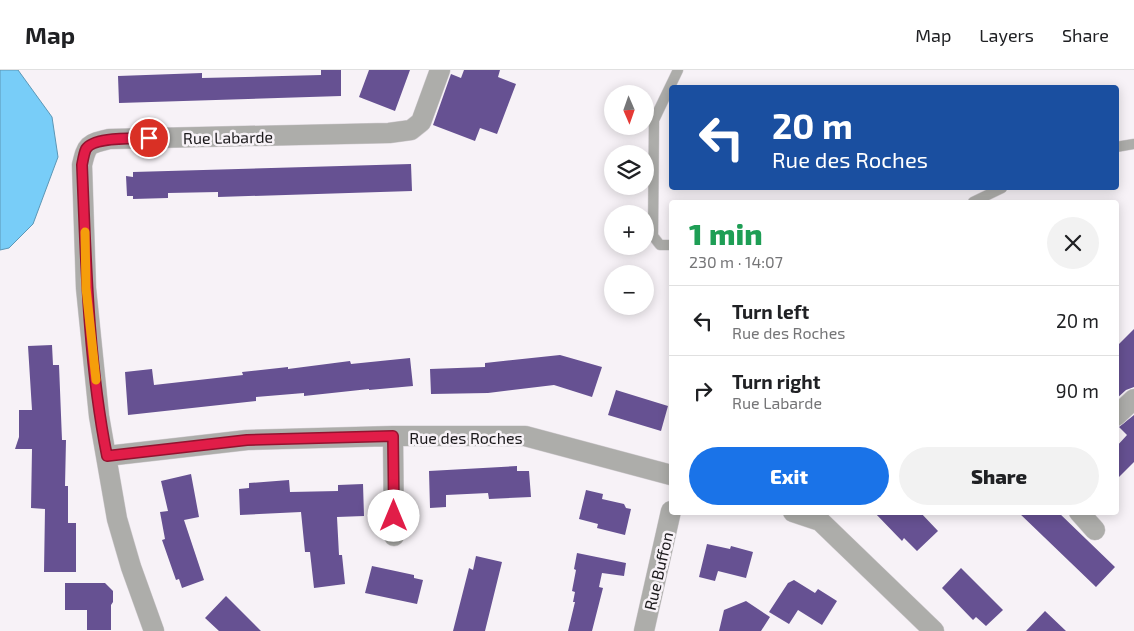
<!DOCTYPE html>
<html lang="en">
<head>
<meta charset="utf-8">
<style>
	body { margin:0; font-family:"Exo 2",sans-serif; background:#f2f2f2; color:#202124; height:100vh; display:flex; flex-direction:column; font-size:19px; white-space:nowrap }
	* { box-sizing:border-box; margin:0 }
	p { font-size:16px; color:#757577 }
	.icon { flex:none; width:28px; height:28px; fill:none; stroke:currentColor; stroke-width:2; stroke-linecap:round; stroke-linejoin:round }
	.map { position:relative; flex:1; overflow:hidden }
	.details { position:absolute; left:669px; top:130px; width:450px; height:315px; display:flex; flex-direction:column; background:#fff; border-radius:5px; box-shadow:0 2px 12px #0003 }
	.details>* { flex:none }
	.banner { position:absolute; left:669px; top:15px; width:450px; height:105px; border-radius:5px; box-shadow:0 2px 12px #0003; background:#1a4fa0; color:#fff; overflow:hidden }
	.needle { width:32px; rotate:178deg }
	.buttons { position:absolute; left:604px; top:15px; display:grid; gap:10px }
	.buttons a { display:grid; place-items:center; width:50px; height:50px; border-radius:50%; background:#fff; box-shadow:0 2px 12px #0003; font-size:25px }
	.pin { position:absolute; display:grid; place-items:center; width:42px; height:42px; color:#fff; margin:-21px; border:2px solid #fff; border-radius:50%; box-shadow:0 1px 5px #0007 }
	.me { position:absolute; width:55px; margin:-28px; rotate:0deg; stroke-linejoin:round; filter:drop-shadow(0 0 4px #0008) }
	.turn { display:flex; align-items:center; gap:18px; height:105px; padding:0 20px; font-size:22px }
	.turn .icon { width:65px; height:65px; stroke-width:2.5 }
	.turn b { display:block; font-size:35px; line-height:42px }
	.round { display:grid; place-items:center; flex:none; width:52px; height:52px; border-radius:26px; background:#f2f2f2 }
	.headline { display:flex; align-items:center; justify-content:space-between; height:85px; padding:0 20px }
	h1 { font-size:30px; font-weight:800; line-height:38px; color:#1e9e55 }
	.cta { display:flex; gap:10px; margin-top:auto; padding:10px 20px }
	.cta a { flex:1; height:58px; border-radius:30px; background:#1a73e8; color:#fff; font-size:20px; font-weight:800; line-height:58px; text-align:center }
	.cta a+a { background:#f2f2f2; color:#202124 }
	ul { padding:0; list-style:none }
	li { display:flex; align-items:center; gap:15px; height:70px; padding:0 20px; border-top:1px solid #e0e0e0 }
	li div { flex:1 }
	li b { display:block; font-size:19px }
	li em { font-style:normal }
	header { display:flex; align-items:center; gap:30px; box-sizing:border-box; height:70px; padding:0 25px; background:#fff; border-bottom:1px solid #e0e0e0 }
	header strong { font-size:24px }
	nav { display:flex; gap:28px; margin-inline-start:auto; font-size:18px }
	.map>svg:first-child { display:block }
</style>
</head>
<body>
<header>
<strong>Map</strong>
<nav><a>Map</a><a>Layers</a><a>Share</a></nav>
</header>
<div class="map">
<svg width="1134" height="561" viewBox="0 0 1134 561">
	<rect width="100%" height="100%" fill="#f7f2f7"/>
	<!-- water -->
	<path fill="#78cdf8" stroke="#5c97b6" d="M 0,0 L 18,0 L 52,47 L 58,87 L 33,154 L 9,178 L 0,180 Z"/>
	<!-- building -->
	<path fill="#665192" d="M 321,0 L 341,0 L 341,26 L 119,33 L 118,6 L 202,3 L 202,8 L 321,5 Z
		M 369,0 L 410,0 L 395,41 L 359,27 Z
		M 464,0 L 500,0 L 498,7 L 516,14 L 497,64 L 480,58 L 475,71 L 433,55 L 451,4 L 461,8 Z
		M 411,94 L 412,121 L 218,127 L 218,122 L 168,123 L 168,128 L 133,129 L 133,126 L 127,126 L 126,106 L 133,107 L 133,102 Z
		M 1134,259 L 1134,317 L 1126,320 L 1116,329 L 1116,277 Z
		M 52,275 L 53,295 L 59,295 L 62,370 L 66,370 L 65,416 L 68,416 L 68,453 L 76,453 L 76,502 L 44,502 L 45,439 L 31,438 L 32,379 L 15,379 L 19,367 L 19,340 L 32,340 L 28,276 Z
		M 560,285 L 602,297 L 592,327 L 554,315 L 488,323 L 431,324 L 430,299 L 485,297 L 485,293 Z
		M 410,288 L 413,316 L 369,320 L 369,319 L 304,326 L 304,323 L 256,327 L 256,331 L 128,345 L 125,302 L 152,299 L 154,315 L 243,305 L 242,302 L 288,297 L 288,299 L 350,291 L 351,294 Z
		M 616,320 L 668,336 L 661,361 L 608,345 Z
		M 1134,345 L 1134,392 L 1116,410 L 1116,377 L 1127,365 L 1119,357 Z
		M 517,396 L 517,401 L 529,401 L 531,427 L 489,429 L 488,423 L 446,425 L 446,437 L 430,438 L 429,401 Z
		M 191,404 L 199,447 L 184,450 L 204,510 L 182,518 L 179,509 L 176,510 L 162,470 L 165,469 L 160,442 L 168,441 L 161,411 Z
		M 289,410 L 290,422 L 338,421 L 338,415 L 363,414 L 364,446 L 337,447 L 339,485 L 342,485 L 345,514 L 314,518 L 310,482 L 305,482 L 301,442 L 240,445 L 239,419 L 249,418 L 249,413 Z
		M 586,420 L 603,424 L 602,429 L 624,434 L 626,438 L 631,439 L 625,465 L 597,458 L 598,454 L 579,449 Z
		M 874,442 L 920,442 L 938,461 L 917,481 L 904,468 L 902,471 Z
		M 1018,442 L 1058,442 L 1115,497 L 1096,517 Z
		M 707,474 L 730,479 L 731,476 L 753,482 L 746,508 L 718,501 L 715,511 L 699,507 Z
		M 577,483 L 626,493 L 624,506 L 602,503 L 599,517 L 603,518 L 592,561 L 568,561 L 575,532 L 573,532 L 575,522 L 572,521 L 576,500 L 574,499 Z
		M 476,486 L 502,492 L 485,561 L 453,561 L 469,498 L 473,500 Z
		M 372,496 L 414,505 L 414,508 L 423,510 L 417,534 L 365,523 Z
		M 961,498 L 1003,540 L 986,556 L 976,547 L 973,550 L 942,518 Z
		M 794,510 L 815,523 L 818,519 L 837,531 L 822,555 L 798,540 L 789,554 L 769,542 L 788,513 Z
		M 65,513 L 105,513 L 113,521 L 113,532 L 111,535 L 111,560 L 87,560 L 87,540 L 65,540 Z
		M 226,526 L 261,561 L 219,561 L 205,548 Z
		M 746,531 L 770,547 L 761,561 L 719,561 L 724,540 Z
		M 1045,541 L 1066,561 L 1026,561 Z"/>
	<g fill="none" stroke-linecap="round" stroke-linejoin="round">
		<!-- service casing -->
		<g stroke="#d4cfd4" stroke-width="11">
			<path id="service" d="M 1116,77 L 1134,74
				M 973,132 L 1002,118
				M 671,175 L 660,175 L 653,166 L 654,50 L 678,0"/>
		</g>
		<!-- minor casing -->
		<g stroke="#d4cfd4" stroke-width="21">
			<path id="minor" d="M 1116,346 L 1134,329
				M 393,366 L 394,466
				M 107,386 L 247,370 L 393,366 L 525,366 L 671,405
				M 793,442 L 820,451 L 934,561
				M 1079,442 L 1095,460
				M 154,561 L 131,497 L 117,449 L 99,346 L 86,218 L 82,95 C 87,74 88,74 109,69 L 389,63 L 411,60 L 421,52 L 440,0
				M 644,561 L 671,441"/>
		</g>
		<!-- service -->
		<use href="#service" stroke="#adadaa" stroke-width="10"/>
		<!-- minor -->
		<use href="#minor" stroke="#adadaa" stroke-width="20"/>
	</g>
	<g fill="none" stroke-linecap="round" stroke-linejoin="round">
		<!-- route casing -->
		<g stroke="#92132f" stroke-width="12">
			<path id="route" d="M 149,68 C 135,69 94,66 86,79 C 84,83 83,90 82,95 C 86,192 88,290 107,386 L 247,370 L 393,366 L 394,446"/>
		</g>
		<!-- route -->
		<use href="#route" stroke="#e11d48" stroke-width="9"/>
		<!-- slow -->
		<path stroke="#f59e0b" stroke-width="9" d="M 85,162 L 86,218 L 96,310"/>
	</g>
	<g text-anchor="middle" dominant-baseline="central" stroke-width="5" stroke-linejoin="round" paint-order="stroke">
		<!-- street labels -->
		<g font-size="16" fill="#1b191b" stroke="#f7f2f7">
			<text transform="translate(228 67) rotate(-1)">Rue Labarde</text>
			<text x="466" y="367">Rue des Roches</text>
			<text transform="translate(658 501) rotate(-77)">Rue Buffon</text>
		</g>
	</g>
</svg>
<div class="buttons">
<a><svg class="needle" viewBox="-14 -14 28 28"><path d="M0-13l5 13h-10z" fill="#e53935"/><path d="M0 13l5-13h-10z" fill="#757577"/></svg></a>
<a><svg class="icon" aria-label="layers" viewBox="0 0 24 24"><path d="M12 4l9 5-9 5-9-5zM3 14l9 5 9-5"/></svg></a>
<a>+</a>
<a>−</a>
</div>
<div class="pin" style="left:149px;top:68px;background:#d93025"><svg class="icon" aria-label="arrive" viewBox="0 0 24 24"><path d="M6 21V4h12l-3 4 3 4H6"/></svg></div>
<svg class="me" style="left:394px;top:446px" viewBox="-20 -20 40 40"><circle r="19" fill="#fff"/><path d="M0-13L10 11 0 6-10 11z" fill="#e11d48"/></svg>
<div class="banner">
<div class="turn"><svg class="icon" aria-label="left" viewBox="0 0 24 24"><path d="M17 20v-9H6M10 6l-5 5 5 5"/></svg><div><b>20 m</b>Rue des Roches</div></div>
</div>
<section class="details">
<div class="headline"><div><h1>1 min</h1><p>230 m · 14:07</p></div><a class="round"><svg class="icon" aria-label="close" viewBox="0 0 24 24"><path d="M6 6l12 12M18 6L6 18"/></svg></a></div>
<ul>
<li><svg class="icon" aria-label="left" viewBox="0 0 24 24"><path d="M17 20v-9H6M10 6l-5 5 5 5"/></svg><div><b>Turn left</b><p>Rue des Roches</p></div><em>20 m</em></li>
<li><svg class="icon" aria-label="right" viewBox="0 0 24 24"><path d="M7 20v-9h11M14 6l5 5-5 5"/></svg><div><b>Turn right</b><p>Rue Labarde</p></div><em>90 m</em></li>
</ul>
<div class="cta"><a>Exit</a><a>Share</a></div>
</section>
</div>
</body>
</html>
